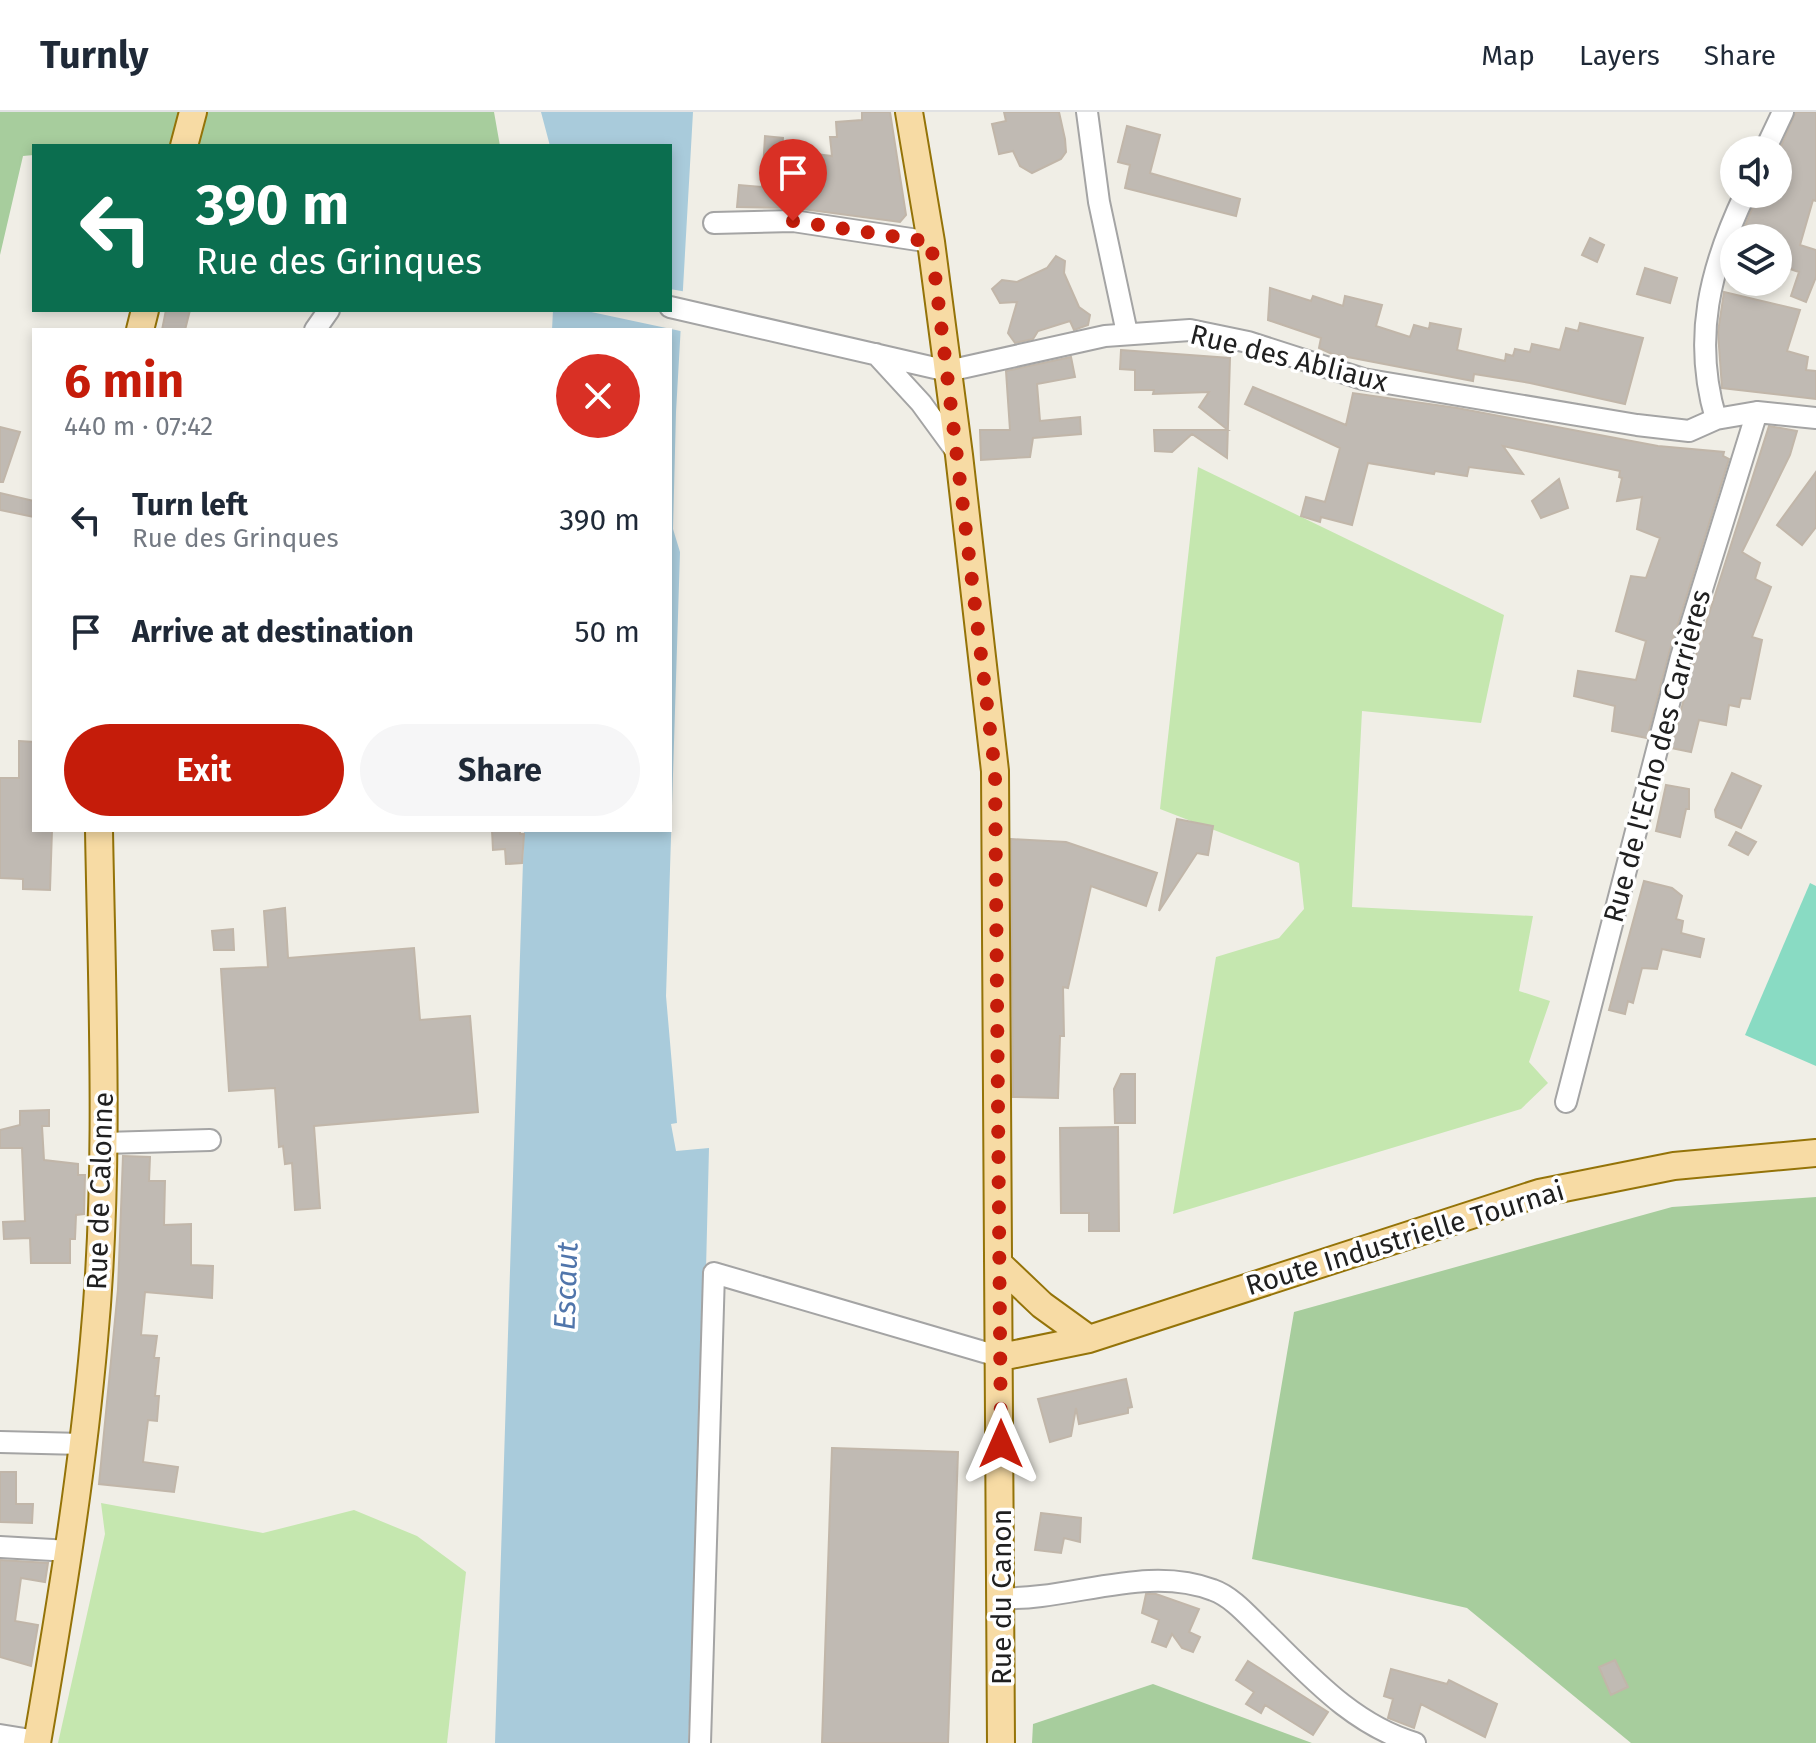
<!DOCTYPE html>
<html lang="en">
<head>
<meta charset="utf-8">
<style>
	body { margin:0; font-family:"Fira Sans",sans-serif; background:#f6f6f7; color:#1f2937; height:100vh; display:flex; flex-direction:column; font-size:30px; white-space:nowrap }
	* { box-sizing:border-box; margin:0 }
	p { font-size:26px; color:#747a83 }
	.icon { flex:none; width:44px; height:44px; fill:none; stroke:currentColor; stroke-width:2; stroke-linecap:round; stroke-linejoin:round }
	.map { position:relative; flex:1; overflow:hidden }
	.drawer { position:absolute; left:32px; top:216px; width:640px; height:504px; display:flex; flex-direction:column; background:#fff; border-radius:0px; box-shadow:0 4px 12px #0003 }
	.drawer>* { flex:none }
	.hud { position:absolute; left:32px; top:32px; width:640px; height:168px; border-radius:0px; box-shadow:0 4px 12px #0003; background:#0b6e4f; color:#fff; overflow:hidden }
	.buttons { position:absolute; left:1720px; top:24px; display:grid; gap:16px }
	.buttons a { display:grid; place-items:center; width:72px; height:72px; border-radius:50%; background:#fff; box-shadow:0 4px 12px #0003; font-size:40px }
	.pin { position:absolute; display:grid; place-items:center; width:68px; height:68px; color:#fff; margin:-82px -34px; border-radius:50% 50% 50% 0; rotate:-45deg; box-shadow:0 0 8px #0007 }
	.pin .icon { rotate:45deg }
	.me { position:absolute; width:88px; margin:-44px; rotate:0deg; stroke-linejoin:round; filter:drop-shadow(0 0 6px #0008) }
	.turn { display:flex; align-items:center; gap:28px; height:168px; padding:0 32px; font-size:36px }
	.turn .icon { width:104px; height:104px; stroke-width:2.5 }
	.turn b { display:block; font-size:56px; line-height:68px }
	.round { display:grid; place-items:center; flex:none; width:84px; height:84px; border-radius:42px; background:#f6f6f7 }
	.head { display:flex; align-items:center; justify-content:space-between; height:136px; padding:0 32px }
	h1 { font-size:48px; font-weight:700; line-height:60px; color:#c51c0a }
	.button { display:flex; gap:16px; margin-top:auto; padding:16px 32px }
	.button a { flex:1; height:92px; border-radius:48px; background:#c51c0a; color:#fff; font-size:32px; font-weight:700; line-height:92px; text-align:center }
	.button a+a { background:#f6f6f7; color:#1f2937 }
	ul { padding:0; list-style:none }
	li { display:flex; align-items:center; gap:24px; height:112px; padding:0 32px }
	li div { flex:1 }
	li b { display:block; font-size:30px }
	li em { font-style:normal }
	header { display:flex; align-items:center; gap:48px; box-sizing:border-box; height:112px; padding:0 40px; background:#fff; border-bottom:2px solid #e0e1e3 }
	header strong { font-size:38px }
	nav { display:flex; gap:44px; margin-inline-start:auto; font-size:28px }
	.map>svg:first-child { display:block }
</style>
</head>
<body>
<header>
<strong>Turnly</strong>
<nav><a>Map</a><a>Layers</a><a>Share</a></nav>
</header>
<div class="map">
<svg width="1816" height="1631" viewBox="0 0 1816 1631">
	<rect width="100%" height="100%" fill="#f0eee6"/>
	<!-- grass -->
	<path fill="#c5e7af" d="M 1198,355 L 1504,503 L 1481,611 L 1362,599 L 1352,795 L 1533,804 L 1519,879 L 1550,889 L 1529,950 L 1548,971 L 1521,997 L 1173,1102 L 1216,845 L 1279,826 L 1304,797 L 1299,751 L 1160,697 Z
		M 101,1391 L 263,1421 L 354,1398 L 417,1424 L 466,1460 L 447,1631 L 58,1631 L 105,1422 Z"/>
	<!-- forest -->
	<path fill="#a7cd9d" d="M 0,0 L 494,0 L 500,34 L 34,34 L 34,43 L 23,44 L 0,143 Z
		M 1816,1085 L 1816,1631 L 1631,1631 L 1467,1496 L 1252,1447 L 1294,1200 L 1672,1095 Z
		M 1153,1572 L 1312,1631 L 1032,1631 L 1033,1612 Z"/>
	<!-- pitch -->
	<path fill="#89dbc3" d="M 1810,771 L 1816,774 L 1816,954 L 1745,923 Z"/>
	<!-- water -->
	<path fill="#a9cbdb" d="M 541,0 L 693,0 L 676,300 L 673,417 L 680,440 L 666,884 L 677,1011 L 671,1012 L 676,1039 L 709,1036 L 701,1361 L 688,1631 L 495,1631 L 524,718 L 670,718 L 670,218 L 552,218 L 553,198 L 670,198 L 670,34 L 550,34 Z"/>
	<!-- pier -->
	<path fill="#f0eee6" d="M 670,177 L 687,180 L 685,220 L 582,198 L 670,198 Z"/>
	<!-- building -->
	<path fill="#c0bab3" stroke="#c1b6a9" stroke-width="2" d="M 862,0 L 890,0 L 906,103 L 900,110 L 795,96 L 737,95 L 739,73 L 762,75 L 765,24 L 783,26 L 781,49 L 803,51 L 816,42 L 832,44 L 830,25 L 837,25 L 836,10 L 862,8 Z
		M 1004,0 L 1059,0 L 1065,27 L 1066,40 L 1061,47 L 1032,61 L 1020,54 L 1013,39 L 999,42 L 992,12 L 1006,9 Z
		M 1796,0 L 1816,0 L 1816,89 L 1813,88 L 1800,133 L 1816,138 L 1816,165 L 1806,190 L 1791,184 L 1799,160 L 1778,153 L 1778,126 L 1740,126 L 1758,82 L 1778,82 L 1778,41 Z
		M 1127,14 L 1160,23 L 1150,61 L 1240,87 L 1236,104 L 1125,76 L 1130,53 L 1118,50 Z
		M 1590,126 L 1604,133 L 1597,150 L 1582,143 Z
		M 1056,144 L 1065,149 L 1064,161 L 1079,195 L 1090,203 L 1088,213 L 1074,218 L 1070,209 L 1038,219 L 1033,227 L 1015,231 L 1008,221 L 1017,190 L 1000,191 L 992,177 L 1002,168 L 1017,170 L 1047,156 Z
		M 1645,156 L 1677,166 L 1670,191 L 1637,182 Z
		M 1270,176 L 1311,189 L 1313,184 L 1343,194 L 1345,184 L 1382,193 L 1376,214 L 1410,225 L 1414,213 L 1429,217 L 1430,211 L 1461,217 L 1457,238 L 1505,249 L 1506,242 L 1513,244 L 1515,237 L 1530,240 L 1532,232 L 1560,238 L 1566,216 L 1578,219 L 1580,211 L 1643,226 L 1625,292 L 1530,271 L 1474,262 L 1473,269 L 1332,242 L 1319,236 L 1321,226 L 1268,208 Z
		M 1724,180 L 1800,198 L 1787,239 L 1808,245 L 1806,258 L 1816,259 L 1816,287 L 1722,276 L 1718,220 Z
		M 166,198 L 190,198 L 185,218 L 162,218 Z
		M 1121,238 L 1230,246 L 1227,346 L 1192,322 L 1172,340 L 1155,339 L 1154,318 L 1228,318 L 1199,295 L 1209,280 L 1153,282 L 1154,278 L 1135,278 L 1135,258 L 1120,257 Z
		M 1071,245 L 1075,265 L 1037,272 L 1040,309 L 1080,305 L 1081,322 L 1033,326 L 1030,345 L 981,348 L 980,318 L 1010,318 L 1006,259 Z
		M 1253,275 L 1346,313 L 1353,281 L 1457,296 L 1658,334 L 1724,340 L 1723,344 L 1729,347 L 1669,541 L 1647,626 L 1612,619 L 1615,594 L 1574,584 L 1578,559 L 1636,568 L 1646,529 L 1616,519 L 1631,464 L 1646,466 L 1660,426 L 1637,417 L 1642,385 L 1617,389 L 1622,366 L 1619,365 L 1620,359 L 1503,334 L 1523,362 L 1469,355 L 1467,364 L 1435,359 L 1434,362 L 1368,351 L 1352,413 L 1321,405 L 1320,410 L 1301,404 L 1306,385 L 1325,390 L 1340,336 L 1245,292 Z
		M 1769,314 L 1797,319 L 1790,343 L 1742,440 L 1760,451 L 1755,467 L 1771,475 L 1752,525 L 1762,528 L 1750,587 L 1741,586 L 1739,595 L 1729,593 L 1726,613 L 1699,608 L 1691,640 L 1671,636 L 1694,549 Z
		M 0,315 L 20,320 L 3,370 L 0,370 Z
		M 1816,360 L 1816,415 L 1802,433 L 1777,413 Z
		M 1559,367 L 1568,396 L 1541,406 L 1532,389 Z
		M 0,381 L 34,389 L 34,405 L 0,398 Z
		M 19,629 L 34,630 L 34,718 L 52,718 L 50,778 L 23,777 L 23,767 L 0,766 L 0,666 L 19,666 Z
		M 1732,661 L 1761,674 L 1741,716 L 1716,705 L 1715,698 Z
		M 1666,673 L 1689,677 L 1689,697 L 1686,697 L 1680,725 L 1656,719 Z
		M 1177,707 L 1213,714 L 1208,743 L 1197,741 L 1159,799 Z
		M 492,718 L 520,718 L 520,722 L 524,722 L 522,751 L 506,752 L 505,737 L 493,738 Z
		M 1736,720 L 1756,730 L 1748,743 L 1729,733 Z
		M 1011,727 L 1066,730 L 1157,761 L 1146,794 L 1091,774 L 1068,876 L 1063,875 L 1064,924 L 1060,924 L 1058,986 L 1013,985 Z
		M 1644,769 L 1672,776 L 1682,784 L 1676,807 L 1683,809 L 1681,821 L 1704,827 L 1700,845 L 1662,837 L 1657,857 L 1642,856 L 1633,891 L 1628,889 L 1625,902 L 1609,898 Z
		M 285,796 L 288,846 L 414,836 L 420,908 L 470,904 L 478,1000 L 314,1014 L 320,1096 L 295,1098 L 292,1051 L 285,1052 L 283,1034 L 279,1035 L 275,976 L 229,979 L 221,857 L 268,855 L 264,799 Z
		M 233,817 L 234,838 L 214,838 L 212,819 Z
		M 1121,962 L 1135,962 L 1135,1011 L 1115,1011 L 1114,977 Z
		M 49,998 L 49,1014 L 42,1014 L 44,1048 L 78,1052 L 78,1063 L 85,1063 L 84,1102 L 76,1103 L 75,1127 L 70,1127 L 70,1151 L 31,1151 L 30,1126 L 4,1127 L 3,1110 L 25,1109 L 22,1036 L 0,1036 L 0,1018 L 20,1013 L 20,999 Z
		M 1118,1015 L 1119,1119 L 1089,1119 L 1089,1101 L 1061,1101 L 1060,1016 Z
		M 123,1044 L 150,1045 L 149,1069 L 165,1069 L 164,1113 L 191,1112 L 191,1153 L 213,1154 L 212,1186 L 145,1180 L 141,1223 L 157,1224 L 154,1246 L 159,1246 L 155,1284 L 159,1284 L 157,1309 L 148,1308 L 143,1350 L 178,1355 L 174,1380 L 99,1372 L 118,1177 Z
		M 1126,1267 L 1132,1295 L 1128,1296 L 1128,1301 L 1079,1312 L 1076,1296 L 1071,1324 L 1050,1330 L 1038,1287 Z
		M 832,1336 L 958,1340 L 948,1631 L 822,1631 Z
		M 0,1360 L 16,1360 L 16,1392 L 33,1392 L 32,1411 L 0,1410 Z
		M 1041,1401 L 1081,1406 L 1080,1430 L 1064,1426 L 1061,1441 L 1035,1438 Z
		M 0,1448 L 48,1451 L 45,1470 L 21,1466 L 15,1509 L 38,1513 L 31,1554 L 0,1545 Z
		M 1146,1482 L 1156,1482 L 1199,1497 L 1189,1520 L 1200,1525 L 1193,1540 L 1182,1536 L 1172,1522 L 1166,1535 L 1152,1530 L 1159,1508 L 1142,1501 Z
		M 1615,1548 L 1628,1575 L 1611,1583 L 1599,1555 Z
		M 1248,1549 L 1328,1600 L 1313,1623 L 1265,1593 L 1261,1601 L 1246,1592 L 1254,1580 L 1236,1568 Z
		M 1391,1557 L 1447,1572 L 1449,1568 L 1497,1592 L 1485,1625 L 1421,1592 L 1414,1616 L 1388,1606 L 1393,1587 L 1384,1584 Z"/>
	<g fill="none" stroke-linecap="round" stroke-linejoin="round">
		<!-- minor casing -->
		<g stroke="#a4a4a4" stroke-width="24">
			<path id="minor" d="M 1087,0 L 1099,90 L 1127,221
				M 1765,38 L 1783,0
				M 714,111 L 793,109 L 931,130
				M 670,195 L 948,259 L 1105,224 L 1190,218 L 1248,230 L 1363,267 L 1637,313 L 1689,319 L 1716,307 L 1757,300 L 1816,306
				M 315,218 L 329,198
				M 876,242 L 921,291 L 959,343
				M 1716,307 C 1692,226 1710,156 1745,82
				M 1566,990 L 1681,545 L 1757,300
				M 104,1031 L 210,1028
				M 0,1330 L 83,1332
				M 0,1435 L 70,1439
				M 1001,1486 C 1069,1489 1146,1452 1213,1478 C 1233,1485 1250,1506 1265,1520 C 1310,1564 1353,1613 1415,1631
				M 0,1623 L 37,1629
				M 700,1631 L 714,1161 L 1001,1245"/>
		</g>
		<!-- major casing -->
		<g stroke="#947308" stroke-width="30">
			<path id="major" d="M 909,0 L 931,130 L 959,343 L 995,659 L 1001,1631
				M 184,34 L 193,0
				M 140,218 L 145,198
				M 1000,1153 L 1042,1193 L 1089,1227
				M 1001,1245 L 1089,1227 L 1539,1081 L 1674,1054 L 1816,1041
				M 37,1631 C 60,1497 82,1364 94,1228 C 110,1059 102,888 99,718"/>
		</g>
		<!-- minor -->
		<use href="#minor" stroke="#fff" stroke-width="20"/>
		<!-- major -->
		<use href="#major" stroke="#f7dba4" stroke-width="26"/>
	</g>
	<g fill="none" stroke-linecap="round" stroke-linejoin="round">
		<!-- route -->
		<path stroke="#c51c0a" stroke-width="14" stroke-dasharray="0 25.2" d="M 793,109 L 931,130 L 995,659 L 1001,1332"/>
	</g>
	<g text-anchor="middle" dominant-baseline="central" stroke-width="7" stroke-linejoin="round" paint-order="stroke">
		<!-- street labels -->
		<g font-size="28" fill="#202020" stroke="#fff">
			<text transform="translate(1289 246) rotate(14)">Rue des Abliaux</text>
			<text transform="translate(1657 644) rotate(-75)">Rue de l'Echo des Carrières</text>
			<text transform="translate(100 1079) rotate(-88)">Rue de Calonne</text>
			<text transform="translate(1405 1126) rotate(-17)">Route Industrielle Tournai</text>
			<text transform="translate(1001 1485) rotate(-90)">Rue du Canon</text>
		</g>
		<!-- water labels -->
		<g font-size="30" font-style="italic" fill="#5075ab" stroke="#fff">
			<text transform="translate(566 1174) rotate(-88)">Escaut</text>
		</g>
	</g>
</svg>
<div class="buttons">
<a><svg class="icon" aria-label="sound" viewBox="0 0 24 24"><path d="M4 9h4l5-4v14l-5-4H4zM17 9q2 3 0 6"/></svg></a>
<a><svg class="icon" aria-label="layers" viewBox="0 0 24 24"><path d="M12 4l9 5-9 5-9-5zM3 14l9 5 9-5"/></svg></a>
</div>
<div class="pin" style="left:793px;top:109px;background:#d93025"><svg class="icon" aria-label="arrive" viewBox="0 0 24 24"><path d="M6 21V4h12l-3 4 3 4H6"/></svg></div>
<svg class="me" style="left:1001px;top:1332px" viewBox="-20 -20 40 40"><path d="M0-17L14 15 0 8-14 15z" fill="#c51c0a" stroke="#fff" stroke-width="4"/></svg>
<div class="hud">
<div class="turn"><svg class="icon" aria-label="left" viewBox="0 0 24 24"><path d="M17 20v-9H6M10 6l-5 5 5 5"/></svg><div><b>390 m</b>Rue des Grinques</div></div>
</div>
<section class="drawer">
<div class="head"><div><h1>6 min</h1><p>440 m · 07:42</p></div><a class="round" style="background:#d93025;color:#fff"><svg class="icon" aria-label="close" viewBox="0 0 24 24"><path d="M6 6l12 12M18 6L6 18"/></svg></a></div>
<ul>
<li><svg class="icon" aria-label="left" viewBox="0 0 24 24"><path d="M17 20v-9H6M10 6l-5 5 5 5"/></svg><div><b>Turn left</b><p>Rue des Grinques</p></div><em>390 m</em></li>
<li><svg class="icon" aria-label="arrive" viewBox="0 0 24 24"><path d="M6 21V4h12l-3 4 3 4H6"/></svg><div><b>Arrive at destination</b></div><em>50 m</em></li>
</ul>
<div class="button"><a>Exit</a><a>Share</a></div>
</section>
</div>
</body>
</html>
